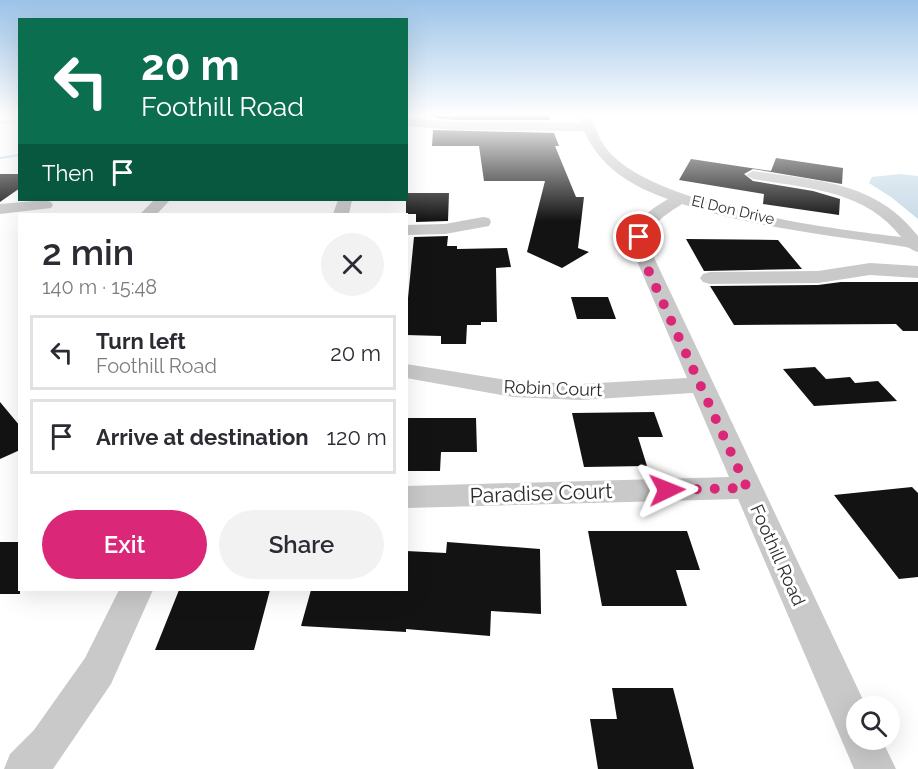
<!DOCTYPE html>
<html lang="en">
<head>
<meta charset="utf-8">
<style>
	body { margin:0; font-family:Raleway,sans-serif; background:#f2f2f3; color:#2b2b33; height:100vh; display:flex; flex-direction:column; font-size:22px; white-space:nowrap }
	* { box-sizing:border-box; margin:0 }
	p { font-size:20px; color:#7c7c81 }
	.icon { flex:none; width:33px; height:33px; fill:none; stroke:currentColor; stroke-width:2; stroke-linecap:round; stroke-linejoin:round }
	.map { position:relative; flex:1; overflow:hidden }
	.side { position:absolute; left:18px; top:213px; width:390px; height:378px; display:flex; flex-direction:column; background:#fff; border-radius:0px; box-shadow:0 6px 24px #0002 }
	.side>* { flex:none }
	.banner { position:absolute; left:18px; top:18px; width:390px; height:183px; border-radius:0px; box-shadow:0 6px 24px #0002; background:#0b6e4f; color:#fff; overflow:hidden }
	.buttons { position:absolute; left:846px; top:696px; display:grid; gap:12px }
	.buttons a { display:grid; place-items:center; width:54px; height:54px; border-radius:50%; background:#fff; box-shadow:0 6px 24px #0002; font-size:30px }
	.pin { position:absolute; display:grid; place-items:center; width:51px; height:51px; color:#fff; margin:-26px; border:3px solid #fff; border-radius:50%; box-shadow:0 2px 6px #0007 }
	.me { position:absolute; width:66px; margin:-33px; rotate:88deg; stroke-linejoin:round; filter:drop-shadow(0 0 4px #0008) }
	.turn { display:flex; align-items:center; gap:21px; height:126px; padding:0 24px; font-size:27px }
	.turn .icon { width:78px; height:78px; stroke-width:2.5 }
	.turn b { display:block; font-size:42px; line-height:51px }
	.then { display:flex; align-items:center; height:57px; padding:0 24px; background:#0003; gap:12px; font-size:22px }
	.round { display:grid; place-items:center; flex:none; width:63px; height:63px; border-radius:32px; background:#f2f2f3 }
	.overview { display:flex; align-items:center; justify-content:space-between; height:102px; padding:0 24px }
	h1 { font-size:36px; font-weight:600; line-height:45px }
	.cta { display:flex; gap:12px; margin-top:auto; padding:12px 24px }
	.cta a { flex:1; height:69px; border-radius:36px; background:#db2777; color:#fff; font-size:24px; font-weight:600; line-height:69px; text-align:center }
	.cta a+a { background:#f2f2f3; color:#2b2b33 }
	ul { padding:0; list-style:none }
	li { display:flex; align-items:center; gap:18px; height:75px; margin:0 12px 9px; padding:0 12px; border:3px solid #e1e1e2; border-radius:0px }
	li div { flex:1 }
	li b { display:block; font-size:22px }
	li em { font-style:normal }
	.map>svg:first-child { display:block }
</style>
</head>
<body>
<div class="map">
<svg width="918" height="769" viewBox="0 0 918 769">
	<rect width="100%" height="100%" fill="#fff"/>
	<!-- water -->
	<path fill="#c8dae7" d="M 900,174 L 918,176 L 918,219 L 891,197 L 869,183 L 872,177 Z"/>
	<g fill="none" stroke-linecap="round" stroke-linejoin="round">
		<!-- stream -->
		<path fill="#c8dae7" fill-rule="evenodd" d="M 20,154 L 20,156 L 0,159 L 0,157 Z"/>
	</g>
	<!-- building -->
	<path fill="#131313" d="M 435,114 L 548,114 L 550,120 L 457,120 L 434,118 Z
		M 433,130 L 554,133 L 559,146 L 555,146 L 576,197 L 584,197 L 578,248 L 589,252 L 562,268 L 527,252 L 545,181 L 484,181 L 479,146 L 432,146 Z
		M 776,158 L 843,168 L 842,184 L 753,169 L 744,174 L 753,181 L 813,191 L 840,199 L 839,215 L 763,204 L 764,194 L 679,180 L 691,159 L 771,171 Z
		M 0,174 L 20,174 L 20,188 L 0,202 Z
		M 406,193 L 449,193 L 448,221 L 416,222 L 416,214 L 406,214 Z
		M 448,236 L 447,246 L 457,246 L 457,249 L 507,248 L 511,267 L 496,268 L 497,322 L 481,322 L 481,325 L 467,325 L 466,344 L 441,344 L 441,336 L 406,335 L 406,298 L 408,298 L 414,237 Z
		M 686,239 L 778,240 L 802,269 L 704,271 Z
		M 841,282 L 918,282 L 918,331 L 903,331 L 896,324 L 734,325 L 710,286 L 818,285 Z
		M 571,297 L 608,297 L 616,319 L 577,319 Z
		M 815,367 L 826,379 L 850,377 L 855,383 L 878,381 L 897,401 L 814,406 L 783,369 Z
		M 0,402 L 20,426 L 20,450 L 0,459 Z
		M 654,412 L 663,437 L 638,437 L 647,466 L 584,467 L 572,413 Z
		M 406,418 L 476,418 L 477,452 L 441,452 L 440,471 L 406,471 Z
		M 912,487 L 918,493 L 918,577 L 899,579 L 834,495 Z
		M 588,531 L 687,531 L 700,570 L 676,570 L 687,606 L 602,606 Z
		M 0,542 L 20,542 L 20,594 L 0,594 Z
		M 447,542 L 540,549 L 541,614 L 491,611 L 490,636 L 406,629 L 406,632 L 301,626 L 311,590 L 406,590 L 406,551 L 446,553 Z
		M 179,590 L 270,590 L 254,650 L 155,650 Z
		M 612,688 L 673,688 L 694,769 L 598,769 L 590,719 L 617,719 Z"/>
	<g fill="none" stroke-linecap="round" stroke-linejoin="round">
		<!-- path -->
		<path stroke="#c9c9c9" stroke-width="2" stroke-dasharray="1.5 1.5" stroke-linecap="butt" d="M 0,123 L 20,121"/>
		<!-- minor -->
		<path fill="#c9c9c9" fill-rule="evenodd" d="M 577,114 L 589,114 C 595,127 600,142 610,153 C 659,206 829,229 901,237 C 865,190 806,188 753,179 L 746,175 L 753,171 C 817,181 875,181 918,236 L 918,252 C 913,251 911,248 906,247 C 831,235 754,228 682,204 C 664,216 649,223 649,247 L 866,706 L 856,706 L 856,740 L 882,740 L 896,769 L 854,769 L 738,499 L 406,508 L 406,486 L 729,477 L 693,393 L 580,400 L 513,397 L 406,378 L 406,364 L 513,381 L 580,384 L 687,378 L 631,247 C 632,222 648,211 668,199 C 631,186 600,167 584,131 L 457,130 L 406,126 L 406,118 L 457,122 L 581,123 Z
			M 45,200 L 51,202 L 53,205 L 51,208 L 0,214 L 0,204 Z
			M 154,200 L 170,200 L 157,214 L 140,214 Z
			M 338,200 L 352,200 L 349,214 L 333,214 Z
			M 483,217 L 489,218 L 491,222 L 489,226 L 445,234 L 406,235 L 406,225 L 445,224 Z
			M 870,263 L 918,266 L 918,278 L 870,275 L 818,283 L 710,284 L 703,282 L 700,278 L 703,274 L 710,272 L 818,271 Z
			M 119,590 L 153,590 L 111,684 L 53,769 L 4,769 L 10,754 L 34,730 L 85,658 Z"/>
	</g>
	<!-- sky -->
	<linearGradient id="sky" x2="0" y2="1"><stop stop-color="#9bc3e8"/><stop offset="0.52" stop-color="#fff"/><stop offset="1" stop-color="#fff" stop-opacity="0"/></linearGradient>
	<rect width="918" height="221" fill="url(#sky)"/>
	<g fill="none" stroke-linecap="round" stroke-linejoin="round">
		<!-- route -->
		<path stroke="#db2777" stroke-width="10" stroke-dasharray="0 18" d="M 639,237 L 645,263 L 747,488 L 667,490"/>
	</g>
	<g text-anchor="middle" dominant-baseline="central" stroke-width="6" stroke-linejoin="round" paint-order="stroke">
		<!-- far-street labels -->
		<g font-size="15" fill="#2c2c2c" stroke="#fff">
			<text transform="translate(733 210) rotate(13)">El Don Drive</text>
		</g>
		<!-- street labels -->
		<g font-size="18" fill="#2c2c2c" stroke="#fff">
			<text transform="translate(553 388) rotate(2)">Robin Court</text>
			<text transform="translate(778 555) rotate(66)">Foothill Road</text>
		</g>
		<!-- near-street labels -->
		<g font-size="21" fill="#2c2c2c" stroke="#fff">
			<text transform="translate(541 493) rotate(-2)">Paradise Court</text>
		</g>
	</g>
</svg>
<div class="buttons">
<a><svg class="icon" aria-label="search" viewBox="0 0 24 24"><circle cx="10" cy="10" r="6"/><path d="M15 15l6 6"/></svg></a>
</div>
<div class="pin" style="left:639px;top:237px;background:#d93025"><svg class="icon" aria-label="arrive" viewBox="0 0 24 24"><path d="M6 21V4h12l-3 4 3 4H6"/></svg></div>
<svg class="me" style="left:667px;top:490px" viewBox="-20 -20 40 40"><path d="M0-17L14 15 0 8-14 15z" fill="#db2777" stroke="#fff" stroke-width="4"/></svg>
<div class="banner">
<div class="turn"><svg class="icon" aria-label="left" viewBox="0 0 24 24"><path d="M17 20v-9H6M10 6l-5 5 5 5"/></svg><div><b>20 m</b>Foothill Road</div></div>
<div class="then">Then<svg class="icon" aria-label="arrive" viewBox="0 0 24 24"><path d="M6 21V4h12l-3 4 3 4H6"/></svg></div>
</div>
<section class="side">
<div class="overview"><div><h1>2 min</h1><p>140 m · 15:48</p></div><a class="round"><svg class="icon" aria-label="close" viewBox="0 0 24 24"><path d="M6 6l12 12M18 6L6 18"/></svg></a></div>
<ul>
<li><svg class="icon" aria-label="left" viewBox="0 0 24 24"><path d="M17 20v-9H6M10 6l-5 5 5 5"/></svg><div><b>Turn left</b><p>Foothill Road</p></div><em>20 m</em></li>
<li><svg class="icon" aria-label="arrive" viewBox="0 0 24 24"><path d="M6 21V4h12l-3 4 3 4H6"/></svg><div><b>Arrive at destination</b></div><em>120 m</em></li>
</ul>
<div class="cta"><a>Exit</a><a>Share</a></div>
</section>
</div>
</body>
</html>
